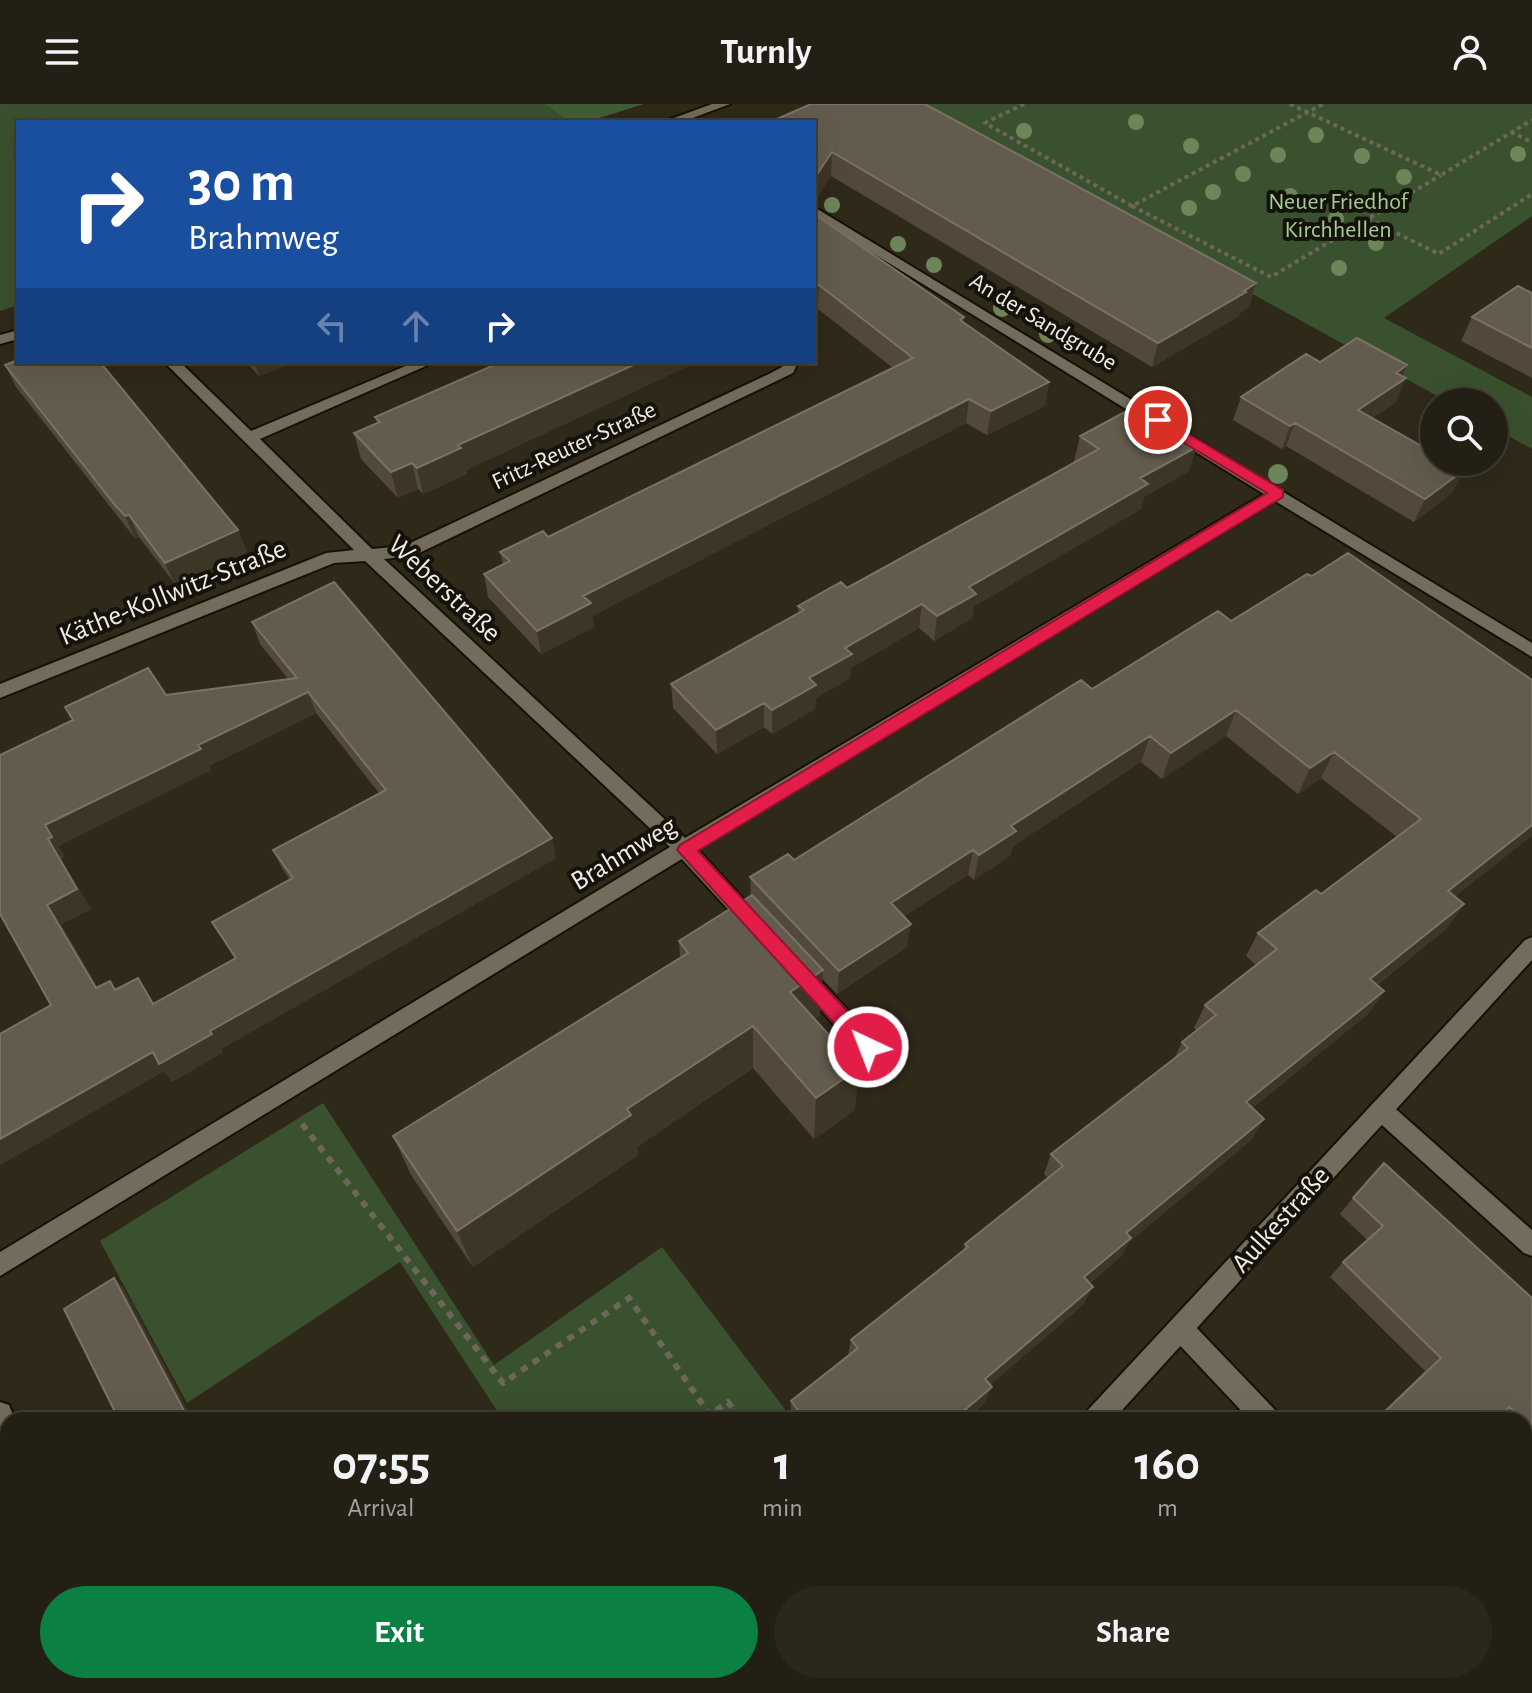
<!DOCTYPE html>
<html lang="en">
<head>
<meta charset="utf-8">
<style>
	body { margin:0; font-family:"Alegreya Sans",sans-serif; background:#2b271d; color:#f1f3f6; height:100vh; display:flex; flex-direction:column; font-size:30px; white-space:nowrap }
	* { box-sizing:border-box; margin:0 }
	p { font-size:26px; color:#a3a2a0 }
	.icon { flex:none; width:44px; height:44px; fill:none; stroke:currentColor; stroke-width:2; stroke-linecap:round; stroke-linejoin:round }
	.map { position:relative; flex:1; overflow:hidden }
	.drawer { position:absolute; left:0px; top:1308px; width:1532px; height:282px; display:flex; flex-direction:column; background:#231f14; border-radius:24px 24px 0 0; box-shadow:0 8px 32px #0002,0 0 0 2px #403d34 }
	.drawer>* { flex:none }
	.guide { position:absolute; left:16px; top:16px; width:800px; height:244px; border-radius:0px; box-shadow:0 8px 32px #0002,0 0 0 2px #403d34; background:#1a4fa0; color:#fff; overflow:hidden }
	.tools { position:absolute; left:1420px; top:284px; display:grid; gap:16px }
	.tools a { display:grid; place-items:center; width:88px; height:88px; border-radius:50%; background:#231f14; box-shadow:0 8px 32px #0002,0 0 0 2px #403d34; font-size:40px }
	.pin { position:absolute; display:grid; place-items:center; width:68px; height:68px; color:#fff; margin:-34px; border:4px solid #fff; border-radius:50%; box-shadow:0 2px 8px #0007 }
	.me { position:absolute; width:88px; margin:-44px; rotate:317deg; stroke-linejoin:round; filter:drop-shadow(0 0 6px #0008) }
	.turn { display:flex; align-items:center; gap:28px; height:168px; padding:0 40px; font-size:36px }
	.turn .icon { width:104px; height:104px; stroke-width:2.5 }
	.turn b { display:block; font-size:56px; line-height:68px }
	.lanes { display:flex; align-items:center; height:76px; padding:0 40px; background:#0003; justify-content:center; gap:40px; direction:ltr }
	.lanes .off { opacity:.35 }
	.eta { display:flex; justify-content:space-evenly; align-items:center; height:136px; text-align:center }
	.eta b { font-size:48px; font-weight:600; line-height:56px }
	.primary-button { display:flex; gap:16px; margin-top:auto; padding:16px 40px }
	.primary-button a { flex:1; height:92px; border-radius:48px; background:#0b8043; color:#fff; font-size:32px; font-weight:600; line-height:92px; text-align:center }
	.primary-button a+a { background:#2b271d; color:#f1f3f6 }
	header { display:flex; justify-content:space-between; align-items:center; height:104px; padding:0 40px; background:#231f14; font-size:36px; font-weight:600 }
	.map>svg:first-child { display:block }
</style>
</head>
<body>
<header><svg class="icon" aria-label="menu" viewBox="0 0 24 24"><path d="M4 6h16M4 12h16M4 18h16"/></svg>Turnly<svg class="icon" aria-label="person" viewBox="0 0 24 24"><circle cx="12" cy="8" r="4"/><path d="M4 21q1-7 8-7t8 7"/></svg></header>
<div class="map">
<svg width="1532" height="1589" viewBox="0 0 1532 1589">
	<rect width="100%" height="100%" fill="#2f291a"/>
	<!-- green -->
	<path fill="#3a512f" d="M 0,0 L 545,0 L 568,18 L 18,18 L 18,201 L 0,207 Z
		M 909,0 L 1532,0 L 1532,112 L 1384,214 L 1532,293 L 1532,345 L 1494,324 L 1494,298 L 1448,298 Z
		M 323,999 L 494,1261 L 662,1143 L 793,1316 L 503,1316 L 400,1158 L 187,1299 L 100,1137 Z"/>
	<!-- forest -->
	<path fill="#425e35" d="M 545,0 L 644,0 L 587,18 L 568,18 Z"/>
	<g fill="none" stroke-linecap="round" stroke-linejoin="round">
		<!-- service casing -->
		<g stroke="#171104" stroke-width="4">
			<path id="service" d="M 686,738 L 693,740 L 761,814 L 764,820 L 761,826 L 754,828 L 747,826 L 679,752 L 676,746 L 679,740 Z
				M 803,863 L 810,866 L 876,936 L 879,943 L 876,950 L 868,952 L 860,950 L 796,878 L 793,872 L 796,866 Z
				M 1381,996 L 1389,999 L 1532,1126 L 1532,1152 L 1524,1149 L 1373,1013 L 1370,1006 L 1373,999 Z
				M 1181,1213 L 1190,1217 L 1276,1307 L 1280,1316 L 1250,1316 L 1172,1233 L 1169,1225 L 1172,1217 Z"/>
		</g>
		<!-- minor casing -->
		<g stroke="#171104" stroke-width="4">
			<path id="minor" d="M 712,0 L 730,0 L 682,18 L 663,18 Z
				M 814,103 L 1532,539 L 1532,553 L 1275,397 L 695,747 L 693,752 L 685,753 L 0,1172 L 0,1148 L 670,743 L 365,457 L 334,459 L 0,594 L 0,580 L 326,449 L 354,446 L 164,258 L 180,258 L 251,327 L 415,258 L 435,258 L 260,335 L 372,445 L 404,442 L 771,269 L 782,263 L 784,258 L 798,258 L 793,269 L 413,452 L 384,455 L 685,734 L 1264,390 L 814,113 Z
				M 18,226 L 18,235 L 0,240 L 0,231 Z
				M 1532,833 L 1532,856 L 1113,1316 L 1083,1316 L 1087,1307 L 1525,836 Z
				M 0,1298 L 9,1301 L 15,1316 L 8,1316 L 8,1343 L 0,1339 Z
				M 97,1582 L 125,1582 L 128,1589 L 100,1589 Z
				M 948,1582 L 976,1582 L 979,1589 L 951,1589 Z"/>
		</g>
		<!-- path-far1 -->
		<path stroke="#6d675a" stroke-width="4" stroke-dasharray="4 4" stroke-linecap="butt" d="M 1024,0 L 985,19 L 1132,102 L 1323,0
			M 1290,0 L 1441,71 L 1532,16
			M 1511,28 L 1532,38
			M 1132,102 L 1271,173 L 1441,71
			M 1368,115 L 1439,150 L 1532,90"/>
		<!-- path -->
		<path stroke="#6d675a" stroke-width="6" stroke-dasharray="7 7" stroke-linecap="butt" d="M 302,1020 L 503,1279 L 629,1194 L 710,1311 L 728,1298 L 742,1316"/>
		<!-- service -->
		<use href="#service" fill="#736c5c" fill-rule="evenodd"/>
		<!-- minor -->
		<use href="#minor" fill="#736c5c" fill-rule="evenodd"/>
	</g>
	<!-- trees -->
	<g fill="#6e8459">
		<circle cx="1136" cy="18" r="8"/>
		<circle cx="1024" cy="27" r="8"/>
		<circle cx="1316" cy="31" r="8"/>
		<circle cx="1191" cy="42" r="8"/>
		<circle cx="1518" cy="50" r="8"/>
		<circle cx="1278" cy="51" r="8"/>
		<circle cx="1362" cy="52" r="8"/>
		<circle cx="1243" cy="70" r="8"/>
		<circle cx="1404" cy="73" r="8"/>
		<circle cx="1213" cy="88" r="8"/>
		<circle cx="1290" cy="92" r="8"/>
		<circle cx="832" cy="101" r="8"/>
		<circle cx="1189" cy="104" r="8"/>
		<circle cx="1336" cy="115" r="8"/>
		<circle cx="1376" cy="139" r="8"/>
		<circle cx="898" cy="140" r="8"/>
		<circle cx="934" cy="161" r="8"/>
		<circle cx="1339" cy="164" r="8"/>
		<circle cx="1002" cy="204" r="9"/>
		<circle cx="1048" cy="230" r="9"/>
		<circle cx="1172" cy="305" r="9"/>
		<circle cx="1278" cy="370" r="10"/>
	</g>
	<!-- wall -->
	<path fill="#52493b" fill-rule="evenodd" d="M 814,18 L 1256,179 L 1249,203 L 1240,209 L 1239,212 L 1152,263 L 831,72 L 814,98 Z
		M 814,110 L 964,213 L 963,218 L 1049,278 L 1045,302 L 987,331 L 966,319 L 592,512 L 594,523 L 541,550 L 488,493 L 484,470 L 503,460 L 500,448 L 548,433 L 893,264 L 818,205 L 814,207 Z
		M 1532,189 L 1532,274 L 1461,237 L 1472,213 Z
		M 246,258 L 294,258 L 259,272 Z
		M 501,258 L 695,258 L 695,259 L 466,366 L 467,370 L 423,390 L 418,385 L 398,394 L 361,355 L 354,329 L 377,319 L 375,313 Z
		M 5,261 L 238,426 L 247,448 L 175,480 L 139,433 L 135,434 L 126,423 L 16,283 Z
		M 1402,272 L 1396,298 L 1372,314 L 1464,366 L 1452,389 L 1414,418 L 1286,342 L 1282,345 L 1233,316 L 1241,293 Z
		M 1080,332 L 1189,367 L 1144,393 L 1141,405 L 974,502 L 972,514 L 934,537 L 919,524 L 851,564 L 850,574 L 816,594 L 815,605 L 772,630 L 764,623 L 717,650 L 673,604 L 671,580 L 798,510 L 798,502 L 847,484 L 1075,358 L 1074,357 Z
		M 1312,472 L 1455,793 L 1464,800 L 1447,824 L 1377,881 L 1384,887 L 1368,910 L 1252,1004 L 1264,1015 L 1251,1036 L 1129,1138 L 1121,1152 L 1090,1179 L 1084,1200 L 990,1281 L 985,1299 L 965,1316 L 794,1316 L 791,1312 L 791,1297 L 848,1252 L 851,1236 L 963,1147 L 965,1140 L 1048,1074 L 1044,1070 L 1051,1050 L 1174,955 L 1182,938 L 1197,926 L 1194,924 L 1205,901 L 1256,861 L 1246,852 L 1258,829 L 1321,790 L 1397,733 L 1321,674 L 1298,690 L 1226,632 L 1162,675 L 1141,658 L 1013,742 L 1010,752 L 974,776 L 968,771 L 904,812 L 907,843 L 837,890 L 822,874 L 820,911 L 814,915 L 855,1006 L 814,1035 L 753,964 L 637,1043 L 638,1051 L 473,1163 L 411,1071 L 393,1032 L 680,854 L 679,837 L 751,792 L 750,773 L 794,756 L 1092,585 L 1231,517 Z
		M 252,518 L 556,754 L 221,945 L 223,948 L 172,978 L 164,967 L 0,1061 L 0,930 L 51,901 L 0,810 L 166,591 L 289,576 L 260,540 ZM 316,609 L 379,689 L 273,746 L 283,766 L 290,776 L 212,818 L 234,854 L 154,899 L 116,886 L 97,883 L 61,820 L 91,805 L 61,755 L 65,753 L 58,742 L 211,666 L 209,662 Z
		M 1353,1094 L 1532,1194 L 1532,1355 L 1524,1347 L 1524,1316 L 1375,1316 L 1425,1267 L 1330,1173 L 1343,1158 L 1367,1136 L 1340,1110 Z
		M 1230,1582 L 1314,1582 L 1307,1589 L 1236,1589 Z
		M 1317,1582 L 1442,1582 L 1449,1589 L 1323,1589 Z"/>
	<!-- shaded-wall -->
	<path fill="#3d3526" d="M 832,48 L 831,72 L 814,98 L 814,75 Z
		M 1256,179 L 1249,203 L 1240,209 L 1239,212 L 1152,263 L 1158,239 Z
		M 819,181 L 818,205 L 814,207 L 814,183 Z
		M 254,258 L 294,258 L 259,272 Z
		M 640,258 L 695,258 L 695,259 L 466,366 L 467,370 L 423,390 L 417,364 L 458,341 Z
		M 1407,261 L 1400,278 L 1406,274 L 1396,298 L 1349,329 L 1358,306 L 1396,269 Z
		M 1049,278 L 1045,302 L 987,331 L 991,307 Z
		M 969,295 L 966,319 L 592,512 L 594,523 L 541,550 L 537,527 L 583,492 Z
		M 1295,319 L 1286,342 L 1282,345 L 1290,322 Z
		M 1197,343 L 1189,367 L 1144,393 L 1141,405 L 974,502 L 972,514 L 934,537 L 937,512 L 969,483 L 1140,374 Z
		M 412,359 L 418,385 L 398,394 L 391,368 Z
		M 1464,366 L 1452,389 L 1414,418 L 1425,395 Z
		M 129,411 L 139,433 L 135,434 L 125,412 Z
		M 238,426 L 247,448 L 175,480 L 165,459 Z
		M 922,500 L 919,524 L 851,564 L 850,574 L 816,594 L 815,605 L 772,630 L 772,606 L 809,574 L 845,544 Z
		M 308,588 L 316,609 L 209,662 L 211,666 L 58,742 L 65,753 L 61,755 L 91,805 L 61,820 L 109,903 L 96,884 L 47,801 L 48,735 L 45,721 L 198,641 Z
		M 764,599 L 764,623 L 717,650 L 716,626 Z
		M 1236,606 L 1226,632 L 1162,675 L 1171,649 Z
		M 1150,632 L 1141,658 L 1013,742 L 1010,752 L 974,776 L 979,751 L 1011,722 Z
		M 1334,648 L 1321,674 L 1298,690 L 1310,664 Z
		M 1532,721 L 1532,732 L 1432,811 L 1448,787 Z
		M 552,734 L 556,754 L 221,945 L 210,927 Z
		M 973,746 L 968,771 L 888,823 L 891,799 Z
		M 1464,800 L 1447,824 L 1355,898 L 1370,875 Z
		M 911,820 L 907,843 L 837,890 L 839,867 Z
		M 823,866 L 820,911 L 789,932 L 790,888 Z
		M 1384,887 L 1368,910 L 1233,1019 L 1246,998 Z
		M 753,922 L 753,964 L 637,1043 L 638,1051 L 473,1163 L 457,1127 L 627,1005 Z
		M 212,930 L 223,948 L 172,978 L 164,967 L 0,1061 L 0,1035 L 153,948 Z
		M 859,964 L 855,1006 L 814,1035 L 816,994 Z
		M 1264,1015 L 1251,1036 L 1129,1138 L 1121,1152 L 1075,1191 L 1084,1173 L 1126,1129 Z
		M 114,1174 L 123,1183 L 193,1316 L 189,1316 Z
		M 1093,1183 L 1084,1200 L 979,1291 L 985,1275 Z
		M 992,1283 L 985,1299 L 965,1316 L 953,1316 Z
		M 480,1582 L 490,1582 L 494,1589 L 484,1589 Z"/>
	<!-- building -->
	<path fill="#635b4d" stroke="#797265" stroke-width="2" fill-rule="evenodd" d="M 811,0 L 925,0 L 1256,179 L 1244,187 L 1246,188 L 1158,239 L 832,48 L 814,75 L 814,18 L 770,18 Z
		M 814,110 L 964,213 L 960,216 L 1049,278 L 991,307 L 969,295 L 583,492 L 591,499 L 537,527 L 484,470 L 510,457 L 500,448 L 543,427 L 548,433 L 913,254 L 819,181 L 814,183 Z
		M 1518,182 L 1532,189 L 1532,244 L 1472,213 Z
		M 1357,234 L 1407,261 L 1396,269 L 1406,274 L 1358,306 L 1434,349 L 1434,358 L 1450,358 L 1464,366 L 1425,395 L 1295,319 L 1290,322 L 1241,293 L 1306,250 L 1320,258 Z
		M 18,256 L 18,258 L 100,258 L 238,426 L 165,459 L 129,411 L 125,412 L 115,401 L 5,261 Z
		M 501,258 L 640,258 L 458,341 L 461,344 L 417,364 L 412,359 L 391,368 L 354,329 L 380,318 L 375,313 Z
		M 1136,302 L 1197,343 L 1140,374 L 1148,380 L 969,483 L 976,490 L 937,512 L 922,500 L 845,544 L 852,550 L 809,574 L 816,581 L 772,606 L 764,599 L 716,626 L 671,580 L 804,506 L 798,502 L 841,478 L 847,484 L 1099,345 L 1080,332 Z
		M 1348,449 L 1532,576 L 1532,721 L 1448,787 L 1464,800 L 1370,875 L 1384,887 L 1246,998 L 1264,1015 L 1126,1129 L 1131,1134 L 1084,1173 L 1093,1183 L 985,1275 L 992,1283 L 953,1316 L 806,1316 L 791,1297 L 858,1244 L 851,1236 L 968,1143 L 965,1140 L 1063,1062 L 1051,1050 L 1188,944 L 1182,938 L 1216,911 L 1205,901 L 1277,845 L 1258,829 L 1316,786 L 1321,790 L 1421,715 L 1334,648 L 1310,664 L 1236,606 L 1171,649 L 1150,632 L 1011,722 L 1016,727 L 979,751 L 973,746 L 891,799 L 911,820 L 839,867 L 750,773 L 788,750 L 794,756 L 1081,576 L 1092,585 L 1218,507 L 1231,517 L 1307,470 L 1312,472 Z
		M 334,478 L 552,734 L 210,927 L 212,930 L 159,960 L 153,948 L 0,1035 L 0,930 L 51,901 L 0,810 L 0,651 L 73,616 L 65,603 L 148,564 L 166,591 L 297,574 L 252,518 ZM 308,588 L 386,686 L 273,746 L 293,774 L 212,818 L 236,854 L 153,900 L 138,874 L 115,886 L 110,877 L 96,884 L 47,801 L 77,785 L 48,735 L 52,733 L 45,721 L 201,645 L 198,641 Z
		M 752,791 L 823,866 L 790,888 L 859,964 L 816,994 L 753,922 L 627,1005 L 631,1011 L 457,1127 L 393,1032 L 688,849 L 679,837 Z
		M 1384,1059 L 1532,1194 L 1532,1325 L 1524,1316 L 1509,1303 L 1495,1316 L 1380,1316 L 1378,1314 L 1441,1254 L 1343,1158 L 1383,1122 L 1353,1094 Z
		M 114,1174 L 189,1316 L 119,1316 L 64,1205 Z
		M 319,1582 L 480,1582 L 484,1589 L 323,1589 Z
		M 1249,1582 L 1314,1582 L 1307,1589 L 1255,1589 Z
		M 1339,1582 L 1442,1582 L 1449,1589 L 1345,1589 Z"/>
	<!-- route -->
	<path fill="#e11d48" stroke="#92132f" stroke-width="2" d="M 1158,312 L 1283,386 L 1283,393 L 698,747 L 875,937 L 878,943 L 875,949 L 868,952 L 861,949 L 677,746 L 680,741 L 1267,389 L 1153,320 L 1151,316 Z"/>
	<g text-anchor="middle" dominant-baseline="central" stroke-width="8" stroke-linejoin="round" paint-order="stroke">
		<!-- far-park labels -->
		<g font-size="24" fill="#a2cf8d" stroke="#14120b">
			<text x="1338" y="98">Neuer Friedhof<tspan x="1338" dy="28">Kirchhellen</tspan></text>
		</g>
		<!-- far-street labels -->
		<g font-size="24" fill="#f1ede4" stroke="#14120b">
			<text transform="translate(1043 218) rotate(31)">An der Sandgrube</text>
			<text transform="translate(574 342) rotate(-25)">Fritz-Reuter-Straße</text>
		</g>
		<!-- street labels -->
		<g font-size="28" fill="#f1ede4" stroke="#14120b">
			<text transform="translate(444 485) rotate(43)">Weberstraße</text>
			<text transform="translate(173 489) rotate(-22)">Käthe-Kollwitz-Straße</text>
			<text transform="translate(624 750) rotate(-31)">Brahmweg</text>
			<text transform="translate(1281 1116) rotate(-48)">Aulkestraße</text>
		</g>
	</g>
</svg>
<div class="tools">
<a><svg class="icon" aria-label="search" viewBox="0 0 24 24"><circle cx="10" cy="10" r="6"/><path d="M15 15l6 6"/></svg></a>
</div>
<div class="pin" style="left:1158px;top:316px;background:#d93025"><svg class="icon" aria-label="arrive" viewBox="0 0 24 24"><path d="M6 21V4h12l-3 4 3 4H6"/></svg></div>
<svg class="me" style="left:868px;top:943px" viewBox="-20 -20 40 40"><circle r="17" fill="#e11d48" stroke="#fff" stroke-width="3"/><path d="M0-11L8 9 0 5-8 9z" fill="#fff"/></svg>
<div class="guide">
<div class="turn"><svg class="icon" aria-label="right" viewBox="0 0 24 24"><path d="M7 20v-9h11M14 6l5 5-5 5"/></svg><div><b>30 m</b>Brahmweg</div></div>
<div class="lanes"><svg class="icon off" aria-label="left" viewBox="0 0 24 24"><path d="M17 20v-9H6M10 6l-5 5 5 5"/></svg><svg class="icon off" aria-label="ahead" viewBox="0 0 24 24"><path d="M12 20V5M6 11l6-6 6 6"/></svg><svg class="icon" aria-label="right" viewBox="0 0 24 24"><path d="M7 20v-9h11M14 6l5 5-5 5"/></svg></div>
</div>
<section class="drawer">
<div class="eta">
<div><b>07:55</b><p>Arrival</p></div>
<div><b>1</b><p>min</p></div>
<div><b>160</b><p>m</p></div>
</div>
<div class="primary-button"><a>Exit</a><a>Share</a></div>
</section>
</div>
</body>
</html>
